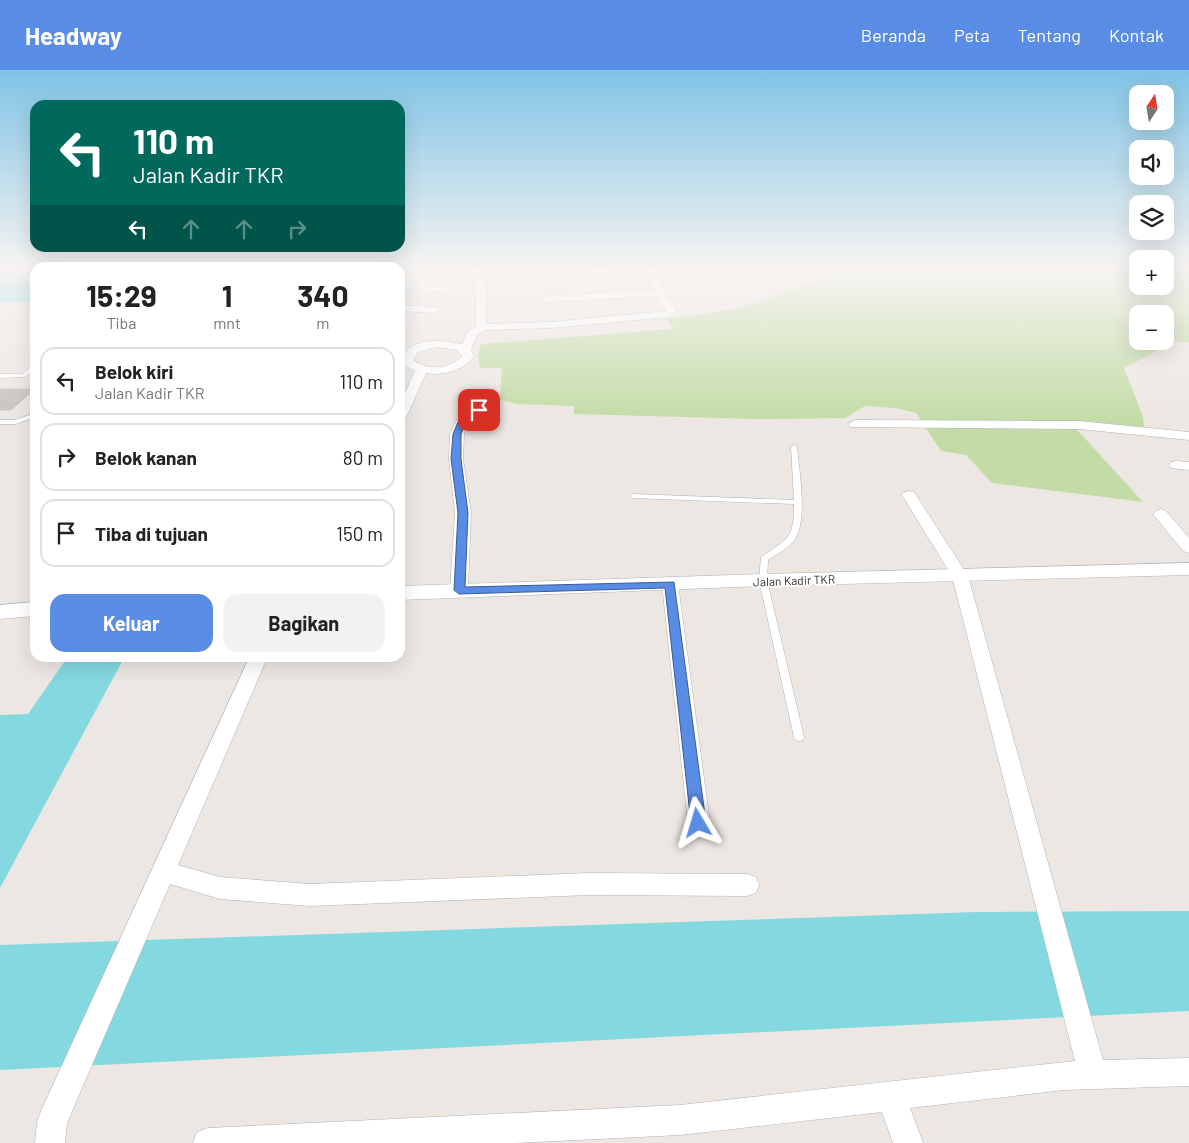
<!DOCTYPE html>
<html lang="id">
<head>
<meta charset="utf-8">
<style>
	body { margin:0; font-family:Barlow,sans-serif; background:#f2f2f2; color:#222; height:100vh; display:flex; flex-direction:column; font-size:19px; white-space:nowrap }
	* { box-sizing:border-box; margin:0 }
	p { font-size:16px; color:#767676 }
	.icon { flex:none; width:28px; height:28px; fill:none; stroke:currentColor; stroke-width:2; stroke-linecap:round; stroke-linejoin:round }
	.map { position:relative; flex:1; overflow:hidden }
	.panel { position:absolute; left:30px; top:192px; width:375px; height:400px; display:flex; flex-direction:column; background:#fff; border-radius:15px; box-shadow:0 5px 20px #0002 }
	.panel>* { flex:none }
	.banner { position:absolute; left:30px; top:30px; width:375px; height:152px; border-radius:15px; box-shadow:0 5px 20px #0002; background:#00695c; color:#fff; overflow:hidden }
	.needle { width:32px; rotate:12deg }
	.fabs { position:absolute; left:1129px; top:15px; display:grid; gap:10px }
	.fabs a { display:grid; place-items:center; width:45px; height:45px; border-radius:10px; background:#fff; box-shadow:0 5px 20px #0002; font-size:25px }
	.pin { position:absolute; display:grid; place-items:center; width:42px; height:42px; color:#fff; margin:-21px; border-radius:10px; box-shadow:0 2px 8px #0006 }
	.me { position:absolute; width:55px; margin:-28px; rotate:353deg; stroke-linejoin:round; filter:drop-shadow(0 0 4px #0008) }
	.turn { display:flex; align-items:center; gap:18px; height:105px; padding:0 20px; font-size:22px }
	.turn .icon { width:65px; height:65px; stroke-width:2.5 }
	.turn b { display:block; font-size:35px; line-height:42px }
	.lanes { display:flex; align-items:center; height:48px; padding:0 20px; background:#0003; justify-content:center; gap:25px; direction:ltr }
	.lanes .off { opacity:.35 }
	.eta { display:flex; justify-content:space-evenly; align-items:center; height:85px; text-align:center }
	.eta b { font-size:30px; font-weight:700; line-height:35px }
	.cta { display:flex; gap:10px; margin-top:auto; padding:10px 20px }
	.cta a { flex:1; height:58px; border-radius:15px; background:#598ce4; color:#fff; font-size:20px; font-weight:700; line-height:58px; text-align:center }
	.cta a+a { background:#f2f2f2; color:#222 }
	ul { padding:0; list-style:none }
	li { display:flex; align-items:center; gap:15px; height:68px; margin:0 10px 8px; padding:0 10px; border:2px solid #e0e0e0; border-radius:15px }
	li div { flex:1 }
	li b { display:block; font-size:19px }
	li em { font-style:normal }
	header { display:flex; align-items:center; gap:30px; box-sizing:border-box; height:70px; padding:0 25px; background:#598ce4; color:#fff }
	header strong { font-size:24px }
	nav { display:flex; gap:28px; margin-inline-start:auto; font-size:18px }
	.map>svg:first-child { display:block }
</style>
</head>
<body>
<header>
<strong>Headway</strong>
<nav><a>Beranda</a><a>Peta</a><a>Tentang</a><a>Kontak</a></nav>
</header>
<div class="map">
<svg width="1189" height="1073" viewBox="0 0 1189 1073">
	<rect width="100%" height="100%" fill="#ede7e3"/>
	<!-- green -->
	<path fill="#c3dca7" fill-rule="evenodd" d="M 838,200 L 1137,200 L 1138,216 L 1165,216 L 1165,200 L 1189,200 L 1189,272 L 1174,272 L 1124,298 L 1143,347 L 1144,357 L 1071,353 L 1143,432 L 992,413 L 966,385 L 941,381 L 916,343 L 896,338 L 865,336 L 845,348 L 759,349 L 574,344 L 574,336 L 517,334 L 500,330 L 502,298 L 480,298 L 478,285 L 481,274 L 673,259 L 667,249 L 735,239 L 826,208 ZM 1138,244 L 1165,244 L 1165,271 L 1138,271 Z"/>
	<!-- water -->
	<path fill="#84d9e1" d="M 0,200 L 35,200 L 35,232 L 0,232 Z
		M 67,588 L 124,588 L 0,818 L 0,645 L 28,644 Z
		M 1189,841 L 1189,941 L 0,1000 L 0,875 L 977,842 Z"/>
	<!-- building -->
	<path fill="#c6c2bd" stroke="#c9c2bc" d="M 0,319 L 35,319 L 11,340 L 0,340 Z"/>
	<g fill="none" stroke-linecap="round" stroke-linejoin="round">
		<!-- service casing -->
		<g stroke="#afb2b8" stroke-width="1">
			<path id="service" d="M 35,294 L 35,299 L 25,307 L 0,308 L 0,304 L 22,304 Z
				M 35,343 L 35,347 L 16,354 L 0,354 L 0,350 L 15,350 Z
				M 794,375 L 797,377 C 799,400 808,449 795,469 C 789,478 777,484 768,490 L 767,510 L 804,667 L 803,670 L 799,671 L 795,670 L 794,667 L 759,510 L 761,487 C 788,469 794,469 794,434 L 633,428 L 629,426 L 633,424 L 794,430 L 791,377 Z"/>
		</g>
		<!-- minor casing -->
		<g stroke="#afb2b8" stroke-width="1">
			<path id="minor" d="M 470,200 L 479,200 L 481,202 L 602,200 L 597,203 L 486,208 L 486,254 L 551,252 L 666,241 L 658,226 L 546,232 L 541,229 L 546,226 L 655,220 L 643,200 L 651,200 L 677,240 L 673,246 L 669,247 L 551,258 L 484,260 L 477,265 L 471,280 L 474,286 C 463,301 444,306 426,303 L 406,348 L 400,352 L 400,334 L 415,301 L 409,298 L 401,291 C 409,266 442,270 462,274 L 468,261 L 476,256 L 476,208 ZM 437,277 L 457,280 L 462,286 C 451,299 427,301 413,290 L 418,282 Z
				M 400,213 L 450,216 L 455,219 L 450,222 L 400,219 Z
				M 400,235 L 436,237 L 441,240 L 436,243 L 400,241 Z
				M 479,336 L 485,340 L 467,356 L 464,364 L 463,389 L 471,443 L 468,520 L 465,524 L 459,525 L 453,524 L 450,520 L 455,443 L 449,389 L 450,364 L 456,351 L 474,337 Z
				M 855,350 L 1079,351 L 1189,362 L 1189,370 L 1079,359 L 850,357 L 848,354 Z
				M 1176,391 L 1189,392 L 1189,400 L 1171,398 L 1169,395 L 1171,392 Z
				M 909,421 L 914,422 L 968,506 L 1103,990 L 1189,988 L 1189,1016 L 1064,1020 L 910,1038 L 923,1073 L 893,1073 L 882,1042 L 680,1065 L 516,1073 L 193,1073 L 197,1062 L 208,1058 L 680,1035 L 1075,991 L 952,506 L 902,425 L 904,422 Z
				M 1161,439 L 1166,441 L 1189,468 L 1189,483 L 1183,481 L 1153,444 L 1156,441 Z
				M 670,509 L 676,510 L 678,514 L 710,753 L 707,760 L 699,763 L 691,760 L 688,753 L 662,514 L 664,510 Z
				M 249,588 L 267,588 L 178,795 L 220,807 L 310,814 L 589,803 L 747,804 L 756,807 L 759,815 L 756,823 L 747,826 L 589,825 L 310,836 L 220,829 L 170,814 L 67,1053 L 65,1073 L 35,1073 L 37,1052 L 41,1041 Z"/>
		</g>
		<!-- tertiary casing -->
		<g stroke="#afb2b8" stroke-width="1">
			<path id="tertiary" d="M 1189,493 L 1189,505 L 763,516 L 400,530 L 400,516 L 763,504 Z
				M 35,532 L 35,546 L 0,549 L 0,535 Z"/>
		</g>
		<!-- service -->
		<use href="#service" fill="#fff" fill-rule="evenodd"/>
		<!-- minor -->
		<use href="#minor" fill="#fff" fill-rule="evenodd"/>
		<!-- tertiary -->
		<use href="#tertiary" fill="#fff" fill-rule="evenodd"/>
	</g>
	<!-- sky -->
	<linearGradient id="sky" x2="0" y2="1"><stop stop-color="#80c3e5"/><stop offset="0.57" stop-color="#f7f4f2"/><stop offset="1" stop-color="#f7f4f2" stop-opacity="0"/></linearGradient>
	<rect width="1189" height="350" fill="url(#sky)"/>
	<!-- route -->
	<path fill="#598ce4" stroke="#3a5b94" d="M 476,338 L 483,340 L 465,355 L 461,364 L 461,389 L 468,443 L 465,517 L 674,512 L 706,753 L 704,758 L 698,759 L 693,758 L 691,753 L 665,518 L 459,524 L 454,520 L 458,443 L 451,389 L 453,364 L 458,352 Z"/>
	<g text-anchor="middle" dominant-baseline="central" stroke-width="4" stroke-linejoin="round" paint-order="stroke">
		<!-- street labels -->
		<g font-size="12" fill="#2e2e2e" stroke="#fff">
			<text transform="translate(794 510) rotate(-2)">Jalan Kadir TKR</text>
		</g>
	</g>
</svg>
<div class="fabs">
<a><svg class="needle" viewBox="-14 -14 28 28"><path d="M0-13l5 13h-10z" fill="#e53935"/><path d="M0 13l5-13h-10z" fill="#767676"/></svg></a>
<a><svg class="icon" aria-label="sound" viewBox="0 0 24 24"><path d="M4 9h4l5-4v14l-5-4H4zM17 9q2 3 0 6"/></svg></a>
<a><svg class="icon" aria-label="layers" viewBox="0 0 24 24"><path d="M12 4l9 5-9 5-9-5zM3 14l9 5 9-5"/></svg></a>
<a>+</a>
<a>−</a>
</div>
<div class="pin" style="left:479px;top:340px;background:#d93025"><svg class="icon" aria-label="arrive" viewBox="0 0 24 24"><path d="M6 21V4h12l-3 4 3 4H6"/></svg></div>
<svg class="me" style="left:698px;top:753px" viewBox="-20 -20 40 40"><path d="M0-17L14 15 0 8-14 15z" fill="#598ce4" stroke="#fff" stroke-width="4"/></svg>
<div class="banner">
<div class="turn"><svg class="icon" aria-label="left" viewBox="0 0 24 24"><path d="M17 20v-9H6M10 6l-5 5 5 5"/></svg><div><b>110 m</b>Jalan Kadir TKR</div></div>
<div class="lanes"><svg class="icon" aria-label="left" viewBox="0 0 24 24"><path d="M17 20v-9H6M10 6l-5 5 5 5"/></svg><svg class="icon off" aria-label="ahead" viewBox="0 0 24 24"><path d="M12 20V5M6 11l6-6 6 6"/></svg><svg class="icon off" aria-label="ahead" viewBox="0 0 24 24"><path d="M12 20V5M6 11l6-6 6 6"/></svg><svg class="icon off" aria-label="right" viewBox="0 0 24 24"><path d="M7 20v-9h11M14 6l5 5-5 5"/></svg></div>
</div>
<section class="panel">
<div class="eta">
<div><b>15:29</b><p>Tiba</p></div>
<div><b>1</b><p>mnt</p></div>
<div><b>340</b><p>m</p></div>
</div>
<ul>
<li><svg class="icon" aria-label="left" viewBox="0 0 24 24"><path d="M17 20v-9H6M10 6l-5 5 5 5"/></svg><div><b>Belok kiri</b><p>Jalan Kadir TKR</p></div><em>110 m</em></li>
<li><svg class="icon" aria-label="right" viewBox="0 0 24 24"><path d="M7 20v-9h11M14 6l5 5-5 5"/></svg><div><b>Belok kanan</b></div><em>80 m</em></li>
<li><svg class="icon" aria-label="arrive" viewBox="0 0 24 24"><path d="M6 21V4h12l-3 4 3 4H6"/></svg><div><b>Tiba di tujuan</b></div><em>150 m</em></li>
</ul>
<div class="cta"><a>Keluar</a><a>Bagikan</a></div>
</section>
</div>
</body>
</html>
